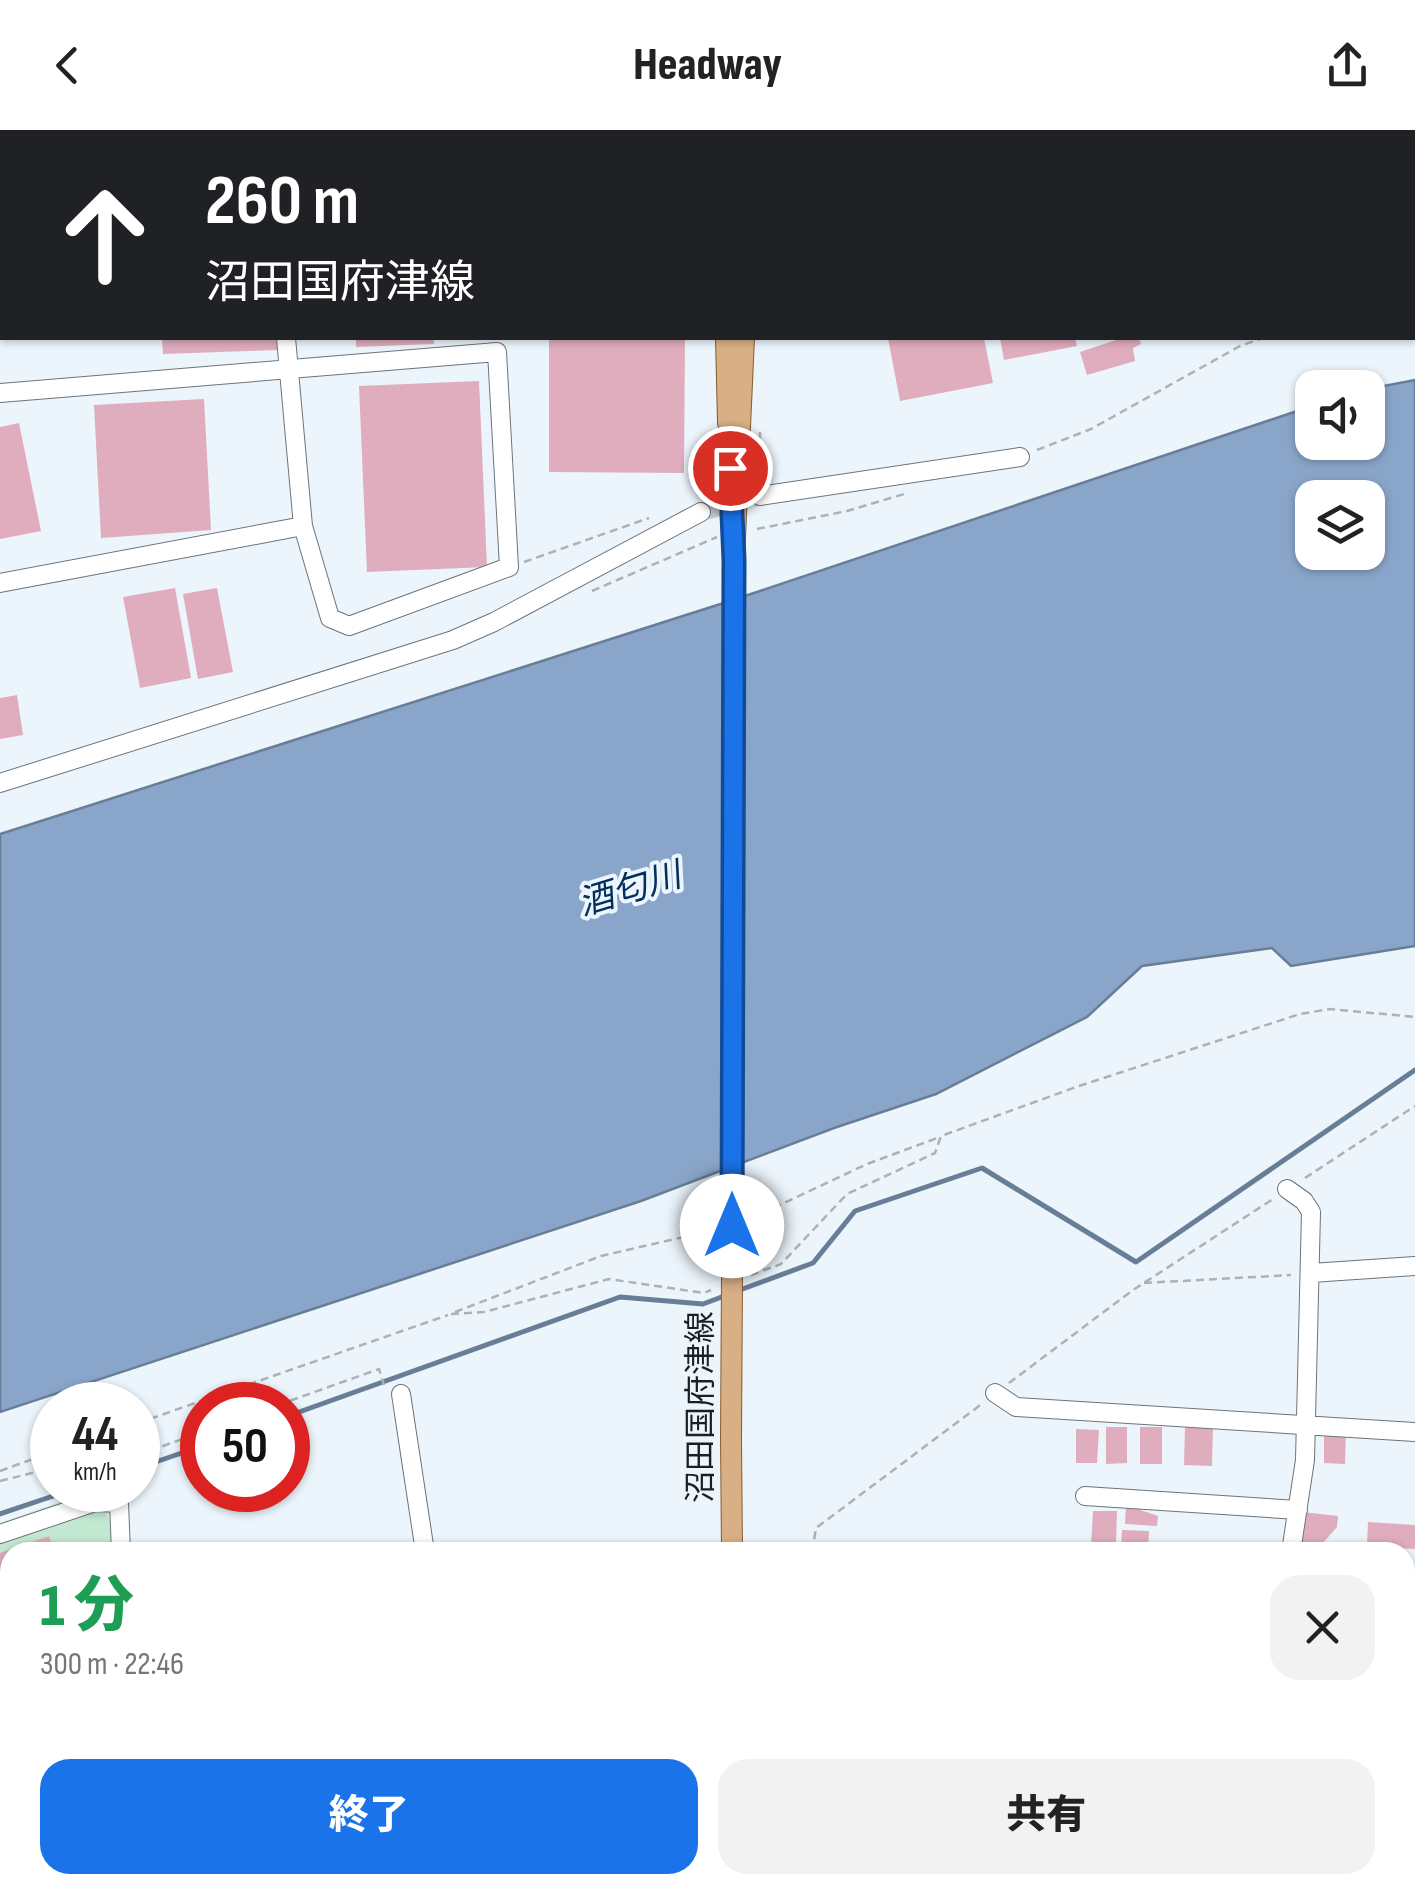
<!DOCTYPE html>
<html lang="ja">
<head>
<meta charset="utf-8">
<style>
	body { margin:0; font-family:"Sofia Sans Condensed","Noto Sans JP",sans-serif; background:#f2f2f2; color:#222; height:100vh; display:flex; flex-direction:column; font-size:38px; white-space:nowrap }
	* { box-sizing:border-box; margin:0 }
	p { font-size:32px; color:#767676 }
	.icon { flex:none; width:55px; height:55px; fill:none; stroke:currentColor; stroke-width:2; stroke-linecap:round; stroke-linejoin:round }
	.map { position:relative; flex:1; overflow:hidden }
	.sheet { position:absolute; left:0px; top:1412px; width:1415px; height:352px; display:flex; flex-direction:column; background:#fff; border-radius:30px 30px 0 0; box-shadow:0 2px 8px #0004 }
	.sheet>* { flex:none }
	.banner { position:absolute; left:0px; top:0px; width:1415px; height:210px; box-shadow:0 2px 8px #0004; background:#202124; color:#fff; overflow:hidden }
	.tools { position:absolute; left:1295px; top:240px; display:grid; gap:20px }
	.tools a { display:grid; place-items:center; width:90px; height:90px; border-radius:20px; background:#fff; box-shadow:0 2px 8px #0004; font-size:50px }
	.speed { position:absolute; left:30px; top:1252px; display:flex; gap:20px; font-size:50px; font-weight:700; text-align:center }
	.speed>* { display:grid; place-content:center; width:130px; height:130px; border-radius:50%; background:#fff; box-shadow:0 2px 8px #0004; line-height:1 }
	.speed small { font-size:25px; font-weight:400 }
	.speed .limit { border:15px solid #d22; background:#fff; color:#111 }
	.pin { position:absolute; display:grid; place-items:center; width:85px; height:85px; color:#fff; margin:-42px; border:5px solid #fff; border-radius:50%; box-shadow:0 2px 10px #0007 }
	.me { position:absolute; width:110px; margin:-55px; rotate:0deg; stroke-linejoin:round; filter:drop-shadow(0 0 8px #0008) }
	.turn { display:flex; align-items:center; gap:35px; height:210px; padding:0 40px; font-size:45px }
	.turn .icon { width:130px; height:130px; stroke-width:2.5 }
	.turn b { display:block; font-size:70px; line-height:85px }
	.round { display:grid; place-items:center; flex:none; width:105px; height:105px; border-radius:30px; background:#f2f2f2 }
	.summary { display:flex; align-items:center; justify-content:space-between; height:170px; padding:0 40px }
	h1 { font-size:60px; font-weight:800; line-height:75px; color:#1e9e55 }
	.button { display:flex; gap:20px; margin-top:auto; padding:20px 40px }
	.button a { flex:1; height:115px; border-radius:30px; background:#1a73e8; color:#fff; font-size:40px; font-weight:800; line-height:115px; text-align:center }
	.button a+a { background:#f2f2f2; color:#222 }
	header { display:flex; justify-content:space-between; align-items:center; height:130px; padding:0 40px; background:#fff; font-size:45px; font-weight:800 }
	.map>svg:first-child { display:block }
</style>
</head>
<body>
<header><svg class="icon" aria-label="back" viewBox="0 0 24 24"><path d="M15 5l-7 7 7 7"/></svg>Headway<svg class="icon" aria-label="share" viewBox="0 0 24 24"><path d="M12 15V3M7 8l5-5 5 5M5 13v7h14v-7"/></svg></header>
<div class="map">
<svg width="1415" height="1763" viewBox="0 0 1415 1763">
	<rect width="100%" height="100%" fill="#ecf5fc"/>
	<!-- green -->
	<path fill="#c3e8d2" d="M 91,1361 L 113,1394 L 114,1422 L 10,1422 L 10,1742 L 0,1742 L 0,1393 Z
		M 295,1755 L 422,1755 L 423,1763 L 296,1763 Z
		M 794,1755 L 858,1755 L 858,1763 L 795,1763 Z
		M 917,1755 L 980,1755 L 980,1763 L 917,1763 Z"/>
	<!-- water -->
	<path fill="#89a6ca" stroke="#687e97" stroke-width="2.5" fill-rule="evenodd" d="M 1415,250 L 1415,816 L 1291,836 L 1272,818 L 1142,836 L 1087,887 L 936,964 L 834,998 L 641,1071 L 0,1282 L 0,704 L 733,470 L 1312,276 L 1312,312 L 1368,312 L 1368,259 ZM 1312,368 L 1368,368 L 1368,422 L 1312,422 Z"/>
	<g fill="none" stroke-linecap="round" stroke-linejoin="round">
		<!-- stream -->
		<path stroke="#687e97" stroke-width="5" d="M 737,1161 L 813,1133 L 855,1081 L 982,1038 L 1136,1132 L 1415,940
			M 288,1286 L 620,1167 L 703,1174 L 727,1165
			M 138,1338 L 202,1316
			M 0,1384 L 71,1360
			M 1405,1730 L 1415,1731
			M 1247,1763 L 1265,1755"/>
	</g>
	<!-- building -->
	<path fill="#dfadbd" d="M 162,208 L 277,208 L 278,220 L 163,224 Z
		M 356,208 L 434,208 L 434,214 L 356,217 Z
		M 549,208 L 685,208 L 684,343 L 549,342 Z
		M 888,208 L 984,208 L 993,253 L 900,271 Z
		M 1000,208 L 1075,208 L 1077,216 L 1004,230 Z
		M 1122,208 L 1139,208 L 1141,214 L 1133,218 L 1135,231 L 1087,245 L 1080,222 Z
		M 479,251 L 487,437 L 367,442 L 359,256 Z
		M 204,269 L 211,400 L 101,408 L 94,275 Z
		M 19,293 L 41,401 L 0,409 L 0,297 Z
		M 175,458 L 191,548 L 140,558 L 123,467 Z
		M 217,458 L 233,542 L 198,549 L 183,464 Z
		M 17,565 L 23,605 L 0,609 L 0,568 Z
		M 1213,1296 L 1212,1336 L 1184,1335 L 1185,1297 Z
		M 1106,1297 L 1127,1297 L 1127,1333 L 1106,1334 Z
		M 1140,1297 L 1162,1297 L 1162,1334 L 1140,1334 Z
		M 1324,1297 L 1346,1298 L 1345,1334 L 1324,1333 Z
		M 1076,1299 L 1099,1300 L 1097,1333 L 1076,1333 Z
		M 1126,1375 L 1158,1386 L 1157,1396 L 1125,1394 Z
		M 1093,1381 L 1117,1381 L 1116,1415 L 1091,1416 Z
		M 1303,1382 L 1338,1386 L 1337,1397 L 1322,1414 L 1300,1413 Z
		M 1368,1392 L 1415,1395 L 1415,1419 L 1367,1416 Z
		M 1122,1400 L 1149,1401 L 1148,1422 L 1121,1421 Z
		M 49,1406 L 55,1422 L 10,1422 L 10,1502 L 0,1505 L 0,1423 Z
		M 164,1755 L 280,1755 L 281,1759 L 190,1763 L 190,1760 L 164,1761 Z
		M 1319,1755 L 1354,1755 L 1353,1763 L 1305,1763 Z
		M 1364,1755 L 1392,1756 L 1391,1763 L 1363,1763 Z"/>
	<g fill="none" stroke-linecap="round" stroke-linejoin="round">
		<!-- minor-tunnel -->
		<path stroke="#c2cad0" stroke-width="18" stroke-dasharray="18 9" stroke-linecap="butt" d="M 701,382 L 760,366"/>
		<!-- minor casing -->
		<g stroke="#6c747b" stroke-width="20">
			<path id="minor" d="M 911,2 L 925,0
				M 0,263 L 497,222 L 509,437 L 349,496 L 330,488 L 303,396 L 286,208
				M 760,366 L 1020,327
				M 0,453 L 303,396
				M 0,653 L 453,510 L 494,492 L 701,382
				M 1287,1059 L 1304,1071 L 1311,1082 L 1305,1330 L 1291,1422
				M 1311,1143 L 1415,1136
				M 995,1263 L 1016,1277 L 1415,1302
				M 401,1264 L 425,1422
				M 1085,1366 L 1298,1380
				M 0,1404 L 95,1372 L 119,1373 L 121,1422
				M 1405,1500 L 1415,1501
				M 1405,1743 L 1415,1742
				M 433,1755 L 434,1763
				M 1011,1755 L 1011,1763
				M 0,1759 L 132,1762
				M 1222,1763 L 1239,1755"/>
		</g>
		<!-- major casing -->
		<g stroke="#865b2d" stroke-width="22">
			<path id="major" d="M 722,0 L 722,2
				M 747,0 L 747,2
				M 0,61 L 2,61
				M 0,84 L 2,84
				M 726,208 L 728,293
				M 732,1147 L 734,430 L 744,208
				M 731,1309 L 732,1422
				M 732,1763 L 732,1755"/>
		</g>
		<!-- path -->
		<path stroke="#abb2b8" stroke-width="2.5" stroke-dasharray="8 5" stroke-linecap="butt" d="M 97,2 L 100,0
			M 1412,182 L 1415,181
			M 760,302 L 760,349
			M 1037,320 L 1091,299 L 1240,216 L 1263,208
			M 757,399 L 847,381 L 904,364
			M 524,432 L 649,388
			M 592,461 L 717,407
			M 1305,1048 L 1415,976
			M 750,1089 L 867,1034 L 940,1007
			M 751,1145 L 781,1134 L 847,1064 L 935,1023 L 941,1006 L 1079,956 L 1300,884 L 1330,879 L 1415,887
			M 1144,1153 L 1291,1145
			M 455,1182 L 601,1126 L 714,1100
			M 451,1184 L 484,1182 L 609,1149 L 704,1163 L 711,1160
			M 1009,1253 L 1133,1160 L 1273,1069
			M 278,1275 L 379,1239 L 384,1255
			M 138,1293 L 448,1185
			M 138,1325 L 202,1302
			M 0,1341 L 52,1322
			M 0,1351 L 52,1338
			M 812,1422 L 816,1398 L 983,1273"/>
		<!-- minor -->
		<use href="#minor" stroke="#fff" stroke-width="18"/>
		<!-- major -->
		<use href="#major" stroke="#d9b085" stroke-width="20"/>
		<!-- major-bridge casing -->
		<g stroke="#865b2d" stroke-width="22" stroke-linecap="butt">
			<path id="major-bridge" d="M 731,1309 L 732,1147"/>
		</g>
		<!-- major-bridge -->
		<use href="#major-bridge" stroke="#d9b085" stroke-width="20"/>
	</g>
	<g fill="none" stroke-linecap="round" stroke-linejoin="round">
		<!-- route casing -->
		<g stroke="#114b97" stroke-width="25">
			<path id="route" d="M 730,338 L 734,430 L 732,1096"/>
		</g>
		<!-- route -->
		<use href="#route" stroke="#1a73e8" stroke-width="18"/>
	</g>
	<g text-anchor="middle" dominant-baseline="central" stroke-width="8" stroke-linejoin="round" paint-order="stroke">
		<!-- street labels -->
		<g font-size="32" fill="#1b1f21" stroke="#ecf5fc">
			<text transform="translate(701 1277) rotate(-90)">沼田国府津線</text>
		</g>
		<!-- water labels -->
		<g font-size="35" font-style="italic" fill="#032f5c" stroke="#ecf5fc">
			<text transform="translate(630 760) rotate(-17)">酒匂川</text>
		</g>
	</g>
</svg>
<div class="tools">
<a><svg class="icon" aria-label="sound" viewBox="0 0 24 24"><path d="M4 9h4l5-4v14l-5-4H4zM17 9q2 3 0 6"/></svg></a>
<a><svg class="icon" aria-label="layers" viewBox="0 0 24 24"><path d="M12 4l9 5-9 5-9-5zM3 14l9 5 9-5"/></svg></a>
</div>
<div class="speed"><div>44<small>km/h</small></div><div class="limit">50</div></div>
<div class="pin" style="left:730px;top:338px;background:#d93025"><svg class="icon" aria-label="arrive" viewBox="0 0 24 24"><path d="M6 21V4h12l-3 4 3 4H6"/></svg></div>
<svg class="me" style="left:732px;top:1096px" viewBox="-20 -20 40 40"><circle r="19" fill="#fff"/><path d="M0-13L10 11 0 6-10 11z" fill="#1a73e8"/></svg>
<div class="banner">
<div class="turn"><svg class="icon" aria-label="ahead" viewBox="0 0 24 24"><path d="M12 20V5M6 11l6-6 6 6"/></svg><div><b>260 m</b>沼田国府津線</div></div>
</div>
<section class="sheet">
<div class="summary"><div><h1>1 分</h1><p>300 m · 22:46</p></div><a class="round"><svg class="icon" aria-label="close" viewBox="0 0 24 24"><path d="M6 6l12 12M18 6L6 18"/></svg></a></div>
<div class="button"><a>終了</a><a>共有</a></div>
</section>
</div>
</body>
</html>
